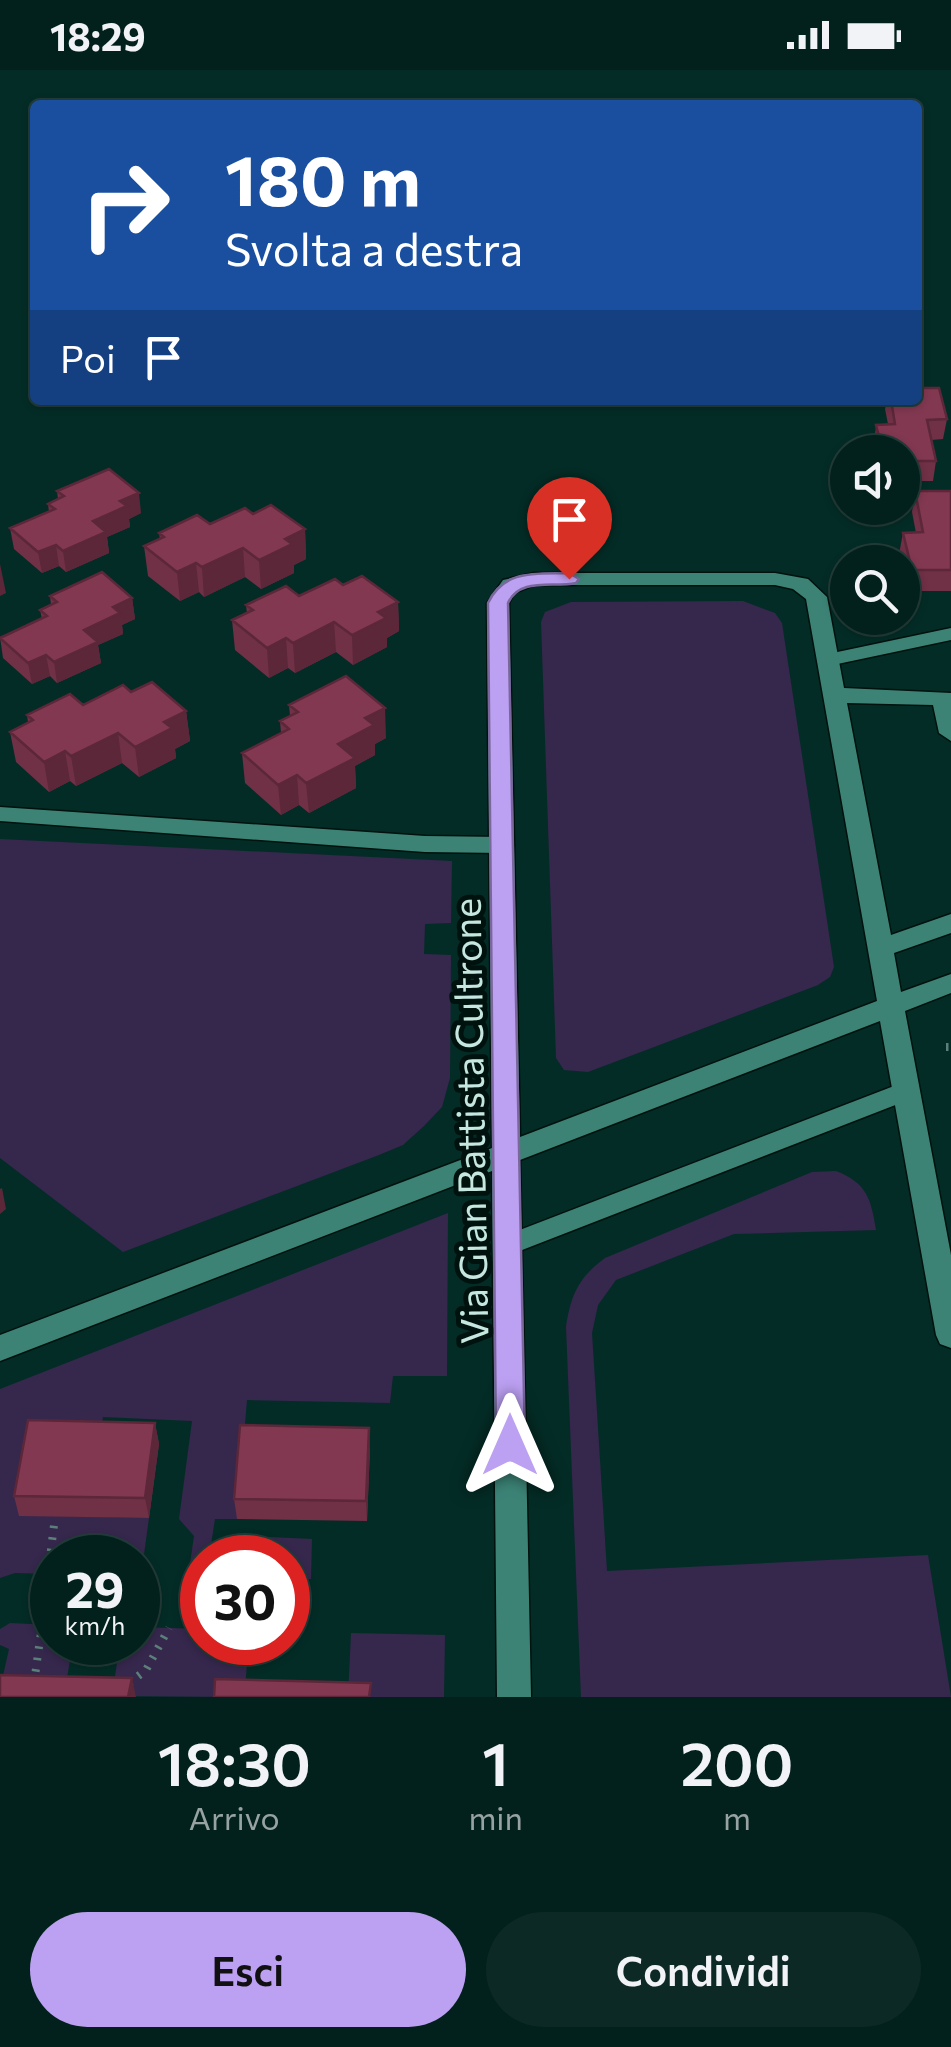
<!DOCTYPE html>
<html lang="it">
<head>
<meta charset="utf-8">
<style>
	body { margin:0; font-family:Commissioner,sans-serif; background:#0d2925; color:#f1f3f6; height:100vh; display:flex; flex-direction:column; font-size:38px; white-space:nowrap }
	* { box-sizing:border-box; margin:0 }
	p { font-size:32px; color:#97a3a3 }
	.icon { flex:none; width:55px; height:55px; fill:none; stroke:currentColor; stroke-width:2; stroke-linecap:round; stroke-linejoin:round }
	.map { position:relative; height:1627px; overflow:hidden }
	.sheet { display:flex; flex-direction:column; background:#03211c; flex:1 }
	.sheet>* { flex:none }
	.guide { position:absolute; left:30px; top:30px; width:892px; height:305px; border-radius:10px; box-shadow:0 2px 8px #0004,0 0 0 2px #243e3b; background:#1a4fa0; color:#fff; overflow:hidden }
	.fabs { position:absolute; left:830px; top:365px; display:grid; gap:20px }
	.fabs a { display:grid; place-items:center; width:90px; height:90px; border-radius:50%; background:#03211c; box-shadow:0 2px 8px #0004,0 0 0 2px #243e3b; font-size:50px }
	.speed { position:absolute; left:30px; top:1465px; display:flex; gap:20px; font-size:50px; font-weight:700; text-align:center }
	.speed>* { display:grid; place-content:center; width:130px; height:130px; border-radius:50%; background:#03211c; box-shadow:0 2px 8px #0004,0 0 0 2px #243e3b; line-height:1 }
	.speed small { font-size:25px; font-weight:400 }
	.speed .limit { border:15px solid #d22; background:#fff; color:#111 }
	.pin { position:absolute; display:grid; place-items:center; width:85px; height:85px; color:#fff; margin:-102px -42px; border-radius:50% 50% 50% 0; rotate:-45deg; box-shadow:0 0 10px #0007 }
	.pin .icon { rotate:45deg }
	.me { position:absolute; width:110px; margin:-55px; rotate:0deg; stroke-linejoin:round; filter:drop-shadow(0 0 8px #0008) }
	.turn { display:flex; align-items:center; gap:35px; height:210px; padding:0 30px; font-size:45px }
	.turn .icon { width:130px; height:130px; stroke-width:2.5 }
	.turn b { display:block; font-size:70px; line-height:85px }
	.then { display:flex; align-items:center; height:95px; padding:0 30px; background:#0003; gap:20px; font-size:38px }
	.eta { display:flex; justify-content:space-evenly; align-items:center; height:170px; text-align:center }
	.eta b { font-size:60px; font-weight:600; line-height:70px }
	.button { display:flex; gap:20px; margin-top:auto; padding:20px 30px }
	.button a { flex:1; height:115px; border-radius:60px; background:#bca0f2; color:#111; font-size:40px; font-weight:600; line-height:115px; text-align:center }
	.button a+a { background:#0d2925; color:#f1f3f6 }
	.status { display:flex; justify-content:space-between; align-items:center; height:70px; padding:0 50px; background:#03211c; direction:ltr }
	.status svg { height:28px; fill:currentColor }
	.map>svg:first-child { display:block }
</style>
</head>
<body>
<div class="status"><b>18:29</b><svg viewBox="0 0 49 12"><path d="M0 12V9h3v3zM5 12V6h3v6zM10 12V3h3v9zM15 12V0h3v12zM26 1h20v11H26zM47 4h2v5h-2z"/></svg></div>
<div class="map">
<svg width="951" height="1627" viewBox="0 0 951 1627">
	<rect width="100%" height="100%" fill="#042c26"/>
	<!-- green -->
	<path fill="#36274d" d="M 743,531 L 775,543 L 782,553 L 834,897 L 830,907 L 818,915 L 588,1002 L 564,1000 L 556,988 L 541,552 L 545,542 L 571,532 Z
		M 0,769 L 452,791 L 451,853 L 425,854 L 424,884 L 451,885 L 450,1008 L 442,1037 L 424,1056 L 403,1075 L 379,1085 L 123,1182 L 0,1088 Z
		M 836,1101 C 867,1113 871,1129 876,1160 L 734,1164 L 616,1210 L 598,1235 L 592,1263 L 607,1501 L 928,1485 L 951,1627 L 581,1627 L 566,1257 C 571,1225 578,1208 605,1188 L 812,1102 Z
		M 448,1143 L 447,1306 L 393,1306 L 390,1333 L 247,1330 L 237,1449 L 215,1449 L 209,1487 L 202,1488 L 202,1507 L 188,1507 L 194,1466 L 179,1449 L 192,1351 L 103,1347 L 99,1372 L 19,1445 L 149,1448 L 141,1506 L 138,1506 L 138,1488 L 52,1488 L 52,1504 L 15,1503 L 0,1508 L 0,1319 Z
		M 247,1466 L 312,1469 L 311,1509 L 288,1509 L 288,1488 L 244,1487 Z
		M 10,1553 L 52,1555 L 52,1572 L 73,1573 L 64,1625 L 0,1619 L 9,1579 L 0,1575 L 0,1559 Z
		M 138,1557 L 202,1559 L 202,1572 L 249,1573 L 244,1627 L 112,1626 L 120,1573 L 138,1572 Z
		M 351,1563 L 445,1565 L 444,1627 L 348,1627 Z"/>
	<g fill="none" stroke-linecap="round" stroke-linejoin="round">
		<!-- service casing -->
		<g stroke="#00120e" stroke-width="3">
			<path id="service" d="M 951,558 L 951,570 L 828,596 L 818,590 L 828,584 Z
				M 0,737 L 425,766 L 503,767 L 514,775 L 503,783 L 425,782 L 0,751 Z
				M 907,1011 L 916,1013 L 919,1020 L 916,1027 L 517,1182 L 508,1186 L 499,1182 L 495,1175 L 499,1168 Z"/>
		</g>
		<!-- minor casing -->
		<g stroke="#00120e" stroke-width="3">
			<path id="minor" d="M 534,503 L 775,503 L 808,509 L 827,527 L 844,618 L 951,623 L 951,671 L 939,663 L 933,635 L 847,633 L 891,865 L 951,844 L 951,863 L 894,883 L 901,922 L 951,904 L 951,923 L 905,941 L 951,1185 L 951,1278 L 940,1274 L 936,1265 L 880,951 L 520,1090 L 531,1627 L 497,1627 L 492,1101 L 0,1291 L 0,1265 L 492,1078 L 487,533 L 503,510 ZM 534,515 L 775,515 L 793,519 L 806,529 L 877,931 L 520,1067 L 509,533 L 514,523 Z"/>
		</g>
		<!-- path -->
		<path stroke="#5b8079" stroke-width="8" stroke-dasharray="2.5 9" stroke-linecap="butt" d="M 946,977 L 951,977
			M 277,1488 L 278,1467
			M 48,1504 L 55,1447
			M 34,1613 L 42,1555
			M 129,1613 L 146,1600 L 169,1558"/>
		<!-- service -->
		<use href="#service" fill="#3c8376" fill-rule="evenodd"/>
		<!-- minor -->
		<use href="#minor" fill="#3c8376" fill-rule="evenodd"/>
	</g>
	<!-- wall -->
	<path fill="#703046" d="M 887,330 L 918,330 L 947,349 L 943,369 L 931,370 L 936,391 L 933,411 L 902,411 L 902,382 L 875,382 L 874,375 L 876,355 L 888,354 L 885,339 Z
		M 57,421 L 141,443 L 129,449 L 130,457 L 107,467 L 109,483 L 66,502 L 59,496 L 42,503 L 14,479 L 10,458 L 49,442 L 48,434 L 58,429 Z
		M 915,421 L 951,421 L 951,521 L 909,521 L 899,484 L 903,463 L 916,463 L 912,442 Z
		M 253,444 L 305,459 L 306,489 L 294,495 L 294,503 L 261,519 L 245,507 L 204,527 L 199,522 L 180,531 L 148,506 L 144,476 L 160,469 L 159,463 L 210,454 Z
		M 343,515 L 398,532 L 399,561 L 387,568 L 387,577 L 353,595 L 336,582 L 295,603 L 288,598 L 269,608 L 235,580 L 232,550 L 247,543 L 246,535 L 299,526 Z
		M 50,526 L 132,528 L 135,549 L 122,555 L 123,564 L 98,575 L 101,593 L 57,613 L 50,606 L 32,614 L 3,588 L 0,567 L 42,549 L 40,540 L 51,535 Z
		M 131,622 L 186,641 L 190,671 L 175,679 L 176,688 L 139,707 L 122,693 L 76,716 L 70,711 L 49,722 L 16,692 L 10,662 L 28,652 L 27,645 L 83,635 Z
		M 289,635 L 386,668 L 375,674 L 375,685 L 355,696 L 356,718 L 309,743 L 299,735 L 281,745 L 245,713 L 242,683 L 281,663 L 280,651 L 290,646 Z
		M 155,1353 L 159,1374 L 149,1448 L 19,1446 L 14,1426 Z
		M 370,1379 L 367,1451 L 237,1449 L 234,1429 Z"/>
	<!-- shaded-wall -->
	<path fill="#5b2739" d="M 139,423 L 141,443 L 129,449 L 130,457 L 107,467 L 109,483 L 66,502 L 63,481 L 93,451 L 120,431 Z
		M 305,459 L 306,489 L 294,495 L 294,503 L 261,519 L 259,490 L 285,469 Z
		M 56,475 L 59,496 L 42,503 L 38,482 Z
		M 243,478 L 245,507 L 204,527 L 202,497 Z
		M 196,493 L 199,522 L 180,531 L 177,502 Z
		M 0,494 L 6,523 L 0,526 Z
		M 132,528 L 135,549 L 122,555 L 123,564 L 98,575 L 101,593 L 57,613 L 54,592 L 84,560 L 113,537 Z
		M 398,532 L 399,561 L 387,568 L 387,577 L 353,595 L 352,565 L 378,542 Z
		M 334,552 L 336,582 L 295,603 L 293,573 Z
		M 286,568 L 288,598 L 269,608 L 267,578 Z
		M 46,585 L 50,606 L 32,614 L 28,593 Z
		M 385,638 L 386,668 L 375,674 L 375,685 L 355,696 L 356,718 L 309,743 L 306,713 L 338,674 L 365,648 Z
		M 186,641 L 190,671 L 175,679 L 176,688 L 139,707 L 135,677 L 164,652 Z
		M 118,663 L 122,693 L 76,716 L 71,686 Z
		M 65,681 L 70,711 L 49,722 L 44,692 Z
		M 297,705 L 299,735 L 281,745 L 278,715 Z
		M 2,1118 L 6,1139 L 0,1144 L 0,1119 Z
		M 155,1353 L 159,1374 L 149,1448 L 145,1428 Z
		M 369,1358 L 370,1379 L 367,1451 L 366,1431 Z
		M 132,1608 L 136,1627 L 128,1627 Z"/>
	<!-- building -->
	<path fill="#823851" stroke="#5b2739" stroke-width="2.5" d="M 918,318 L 939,318 L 947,349 L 927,350 L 936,391 L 902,391 L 902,382 L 883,382 L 876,355 L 895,354 L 891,330 L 918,330 Z
		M 109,399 L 139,423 L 120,431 L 127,436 L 93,451 L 106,462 L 63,481 L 56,475 L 38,482 L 10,458 L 55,439 L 48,434 L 64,426 L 57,421 Z
		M 915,421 L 951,421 L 951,500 L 912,500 L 903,463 L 923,462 Z
		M 271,435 L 305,459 L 285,469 L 292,474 L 259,490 L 243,478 L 202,497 L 196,493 L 177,502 L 144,476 L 164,467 L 159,463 L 197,445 L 210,454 L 245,438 L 253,444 Z
		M 102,502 L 132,528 L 113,537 L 120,543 L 84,560 L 98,572 L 54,592 L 46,585 L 28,593 L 0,568 L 47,546 L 40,540 L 57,532 L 50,526 Z
		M 362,506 L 398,532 L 378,542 L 386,548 L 352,565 L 334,552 L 293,573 L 286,568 L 267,578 L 232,550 L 253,540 L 246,535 L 286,516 L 299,526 L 335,509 L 343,515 Z
		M 346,606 L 385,638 L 365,648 L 374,655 L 338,674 L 355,688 L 306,713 L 297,705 L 278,715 L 242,683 L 289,659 L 280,651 L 298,642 L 289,635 Z
		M 152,612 L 186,641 L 164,652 L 172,658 L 135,677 L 118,663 L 71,686 L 65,681 L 44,692 L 10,662 L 33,650 L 27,645 L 70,624 L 83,635 L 123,615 L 131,622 Z
		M 28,1350 L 155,1353 L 145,1428 L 14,1426 Z
		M 240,1355 L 369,1358 L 366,1431 L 234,1429 Z
		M 0,1605 L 132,1608 L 128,1627 L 0,1627 Z
		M 215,1609 L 371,1613 L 369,1627 L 214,1627 Z"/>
	<!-- route -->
	<path fill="#bca0f2" stroke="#7a689d" stroke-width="2.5" d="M 569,503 L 579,509 L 576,513 C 552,518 520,507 508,533 L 525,1375 L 520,1384 L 510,1387 L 500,1384 L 496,1375 L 488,533 C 504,499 536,504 569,503 Z"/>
	<g text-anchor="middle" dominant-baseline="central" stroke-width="10" stroke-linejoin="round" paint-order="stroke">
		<!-- street labels -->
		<g font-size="38" fill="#c5e7df" stroke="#00120e">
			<text transform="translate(469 1051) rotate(-91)">Via Gian Battista Cultrone</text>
		</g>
	</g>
</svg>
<div class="fabs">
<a><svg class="icon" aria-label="sound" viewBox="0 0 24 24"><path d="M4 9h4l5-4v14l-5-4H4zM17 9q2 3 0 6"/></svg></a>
<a><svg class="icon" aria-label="search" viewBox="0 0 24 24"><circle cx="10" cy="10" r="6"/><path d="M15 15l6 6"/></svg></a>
</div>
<div class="speed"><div>29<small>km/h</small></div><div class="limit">30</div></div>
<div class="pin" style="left:569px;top:509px;background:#d93025"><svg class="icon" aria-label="arrive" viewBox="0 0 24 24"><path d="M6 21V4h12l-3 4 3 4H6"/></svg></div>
<svg class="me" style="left:510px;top:1375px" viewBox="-20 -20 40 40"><path d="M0-17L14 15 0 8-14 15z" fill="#bca0f2" stroke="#fff" stroke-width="4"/></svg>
<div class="guide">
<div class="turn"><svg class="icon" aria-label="right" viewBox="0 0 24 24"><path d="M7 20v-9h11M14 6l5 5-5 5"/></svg><div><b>180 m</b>Svolta a destra</div></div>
<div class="then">Poi<svg class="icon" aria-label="arrive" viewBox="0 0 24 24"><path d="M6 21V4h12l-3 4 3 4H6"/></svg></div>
</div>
</div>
<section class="sheet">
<div class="eta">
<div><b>18:30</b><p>Arrivo</p></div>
<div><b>1</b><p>min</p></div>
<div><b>200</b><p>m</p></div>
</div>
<div class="button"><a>Esci</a><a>Condividi</a></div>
</section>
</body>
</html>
